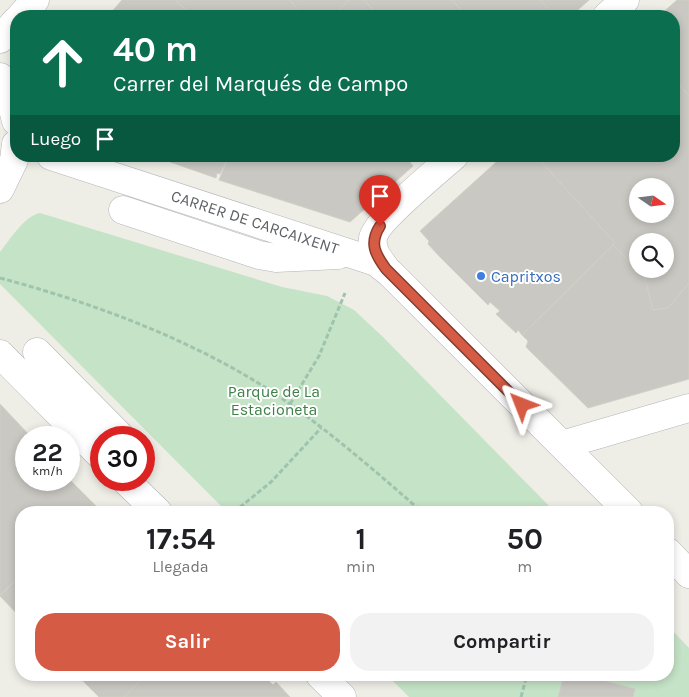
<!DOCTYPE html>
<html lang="es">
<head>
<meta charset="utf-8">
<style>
	body { margin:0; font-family:Karla,sans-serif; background:#f2f2f2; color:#202124; height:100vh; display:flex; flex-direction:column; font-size:19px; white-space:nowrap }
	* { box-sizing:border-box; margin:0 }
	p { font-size:16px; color:#757577 }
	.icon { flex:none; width:28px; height:28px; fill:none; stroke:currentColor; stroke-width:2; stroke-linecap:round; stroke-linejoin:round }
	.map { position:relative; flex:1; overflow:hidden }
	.drawer { position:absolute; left:15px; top:506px; width:659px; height:175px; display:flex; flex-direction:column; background:#fff; border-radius:20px; box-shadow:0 2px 8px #0003 }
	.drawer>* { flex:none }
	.hud { position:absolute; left:10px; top:10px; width:670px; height:152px; border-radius:20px; box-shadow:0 2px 8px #0003; background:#0b6e4f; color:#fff; overflow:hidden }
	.needle { width:32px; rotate:104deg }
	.controls { position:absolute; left:629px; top:178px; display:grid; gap:10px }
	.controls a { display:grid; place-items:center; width:45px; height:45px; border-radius:50%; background:#fff; box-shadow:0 2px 8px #0003; font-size:25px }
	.speed { position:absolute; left:15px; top:426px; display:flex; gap:10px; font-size:25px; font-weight:700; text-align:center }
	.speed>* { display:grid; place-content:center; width:65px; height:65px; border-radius:50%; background:#fff; box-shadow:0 2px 8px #0003; line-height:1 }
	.speed small { font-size:12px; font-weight:400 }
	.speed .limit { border:8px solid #d22; background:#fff; color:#111 }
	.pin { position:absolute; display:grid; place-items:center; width:42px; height:42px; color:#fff; margin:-51px -21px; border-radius:50% 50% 50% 0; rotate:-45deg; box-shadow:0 0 5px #0007 }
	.pin .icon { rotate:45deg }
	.me { position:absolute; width:55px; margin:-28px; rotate:315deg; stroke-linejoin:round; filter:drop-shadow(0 0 4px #0008) }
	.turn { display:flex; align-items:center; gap:18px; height:105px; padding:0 20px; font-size:22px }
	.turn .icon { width:65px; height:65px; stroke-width:2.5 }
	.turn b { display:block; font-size:35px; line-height:42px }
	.then { display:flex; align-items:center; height:48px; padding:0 20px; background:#0003; gap:10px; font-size:19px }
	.eta { display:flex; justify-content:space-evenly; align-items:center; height:85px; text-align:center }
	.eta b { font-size:30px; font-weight:700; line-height:35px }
	.primary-button { display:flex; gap:10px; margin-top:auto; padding:10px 20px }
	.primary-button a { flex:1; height:58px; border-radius:20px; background:#d65b44; color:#fff; font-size:20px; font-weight:700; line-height:58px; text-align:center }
	.primary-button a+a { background:#f2f2f2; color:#202124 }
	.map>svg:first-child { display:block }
</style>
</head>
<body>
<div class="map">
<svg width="689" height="697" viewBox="0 0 689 697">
	<rect width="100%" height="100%" fill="#eeede6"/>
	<!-- green -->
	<path fill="#c5e3c7" d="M 40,213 L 282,287 L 327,296 L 354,310 L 383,337 L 555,512 L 227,512 L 0,284 L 0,252 C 10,240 24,216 40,213 Z
		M 668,626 L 689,648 L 689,697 L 409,697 L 387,675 L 668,675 Z"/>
	<!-- building -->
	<path fill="#c9c8c2" stroke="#d2cfc5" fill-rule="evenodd" d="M 122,0 L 175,0 L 193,16 L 108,16 Z
		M 175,0 L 289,0 L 305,16 L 193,16 Z
		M 289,0 L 349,0 L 333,16 L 305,16 Z
		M 349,0 L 364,0 L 379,16 L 333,16 Z
		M 364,0 L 452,0 L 467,16 L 379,16 Z
		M 452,0 L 540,0 L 556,16 L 467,16 Z
		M 540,0 L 589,0 L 571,16 L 556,16 Z
		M 677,0 L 689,0 L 689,96 L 674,79 L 674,16 L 659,16 Z
		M 674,79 L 689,96 L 689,283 L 668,308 L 653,310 L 645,278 L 613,245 L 615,243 L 536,156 L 674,156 ZM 638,186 L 665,186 L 665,214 L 638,214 ZM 638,241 L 665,241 L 665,269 L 638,269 Z
		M 229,156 L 220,174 L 217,173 L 216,178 L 156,157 Z
		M 229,156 L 413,156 L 414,158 L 409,161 L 413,166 L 350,222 L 219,180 Z
		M 503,156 L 536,156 L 615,243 L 522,335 L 518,330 L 516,333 L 496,314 L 500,311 L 490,302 L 488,305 L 439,256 L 428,244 L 429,241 L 420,231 Z
		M 613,245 L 645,278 L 653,310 L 668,308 L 689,283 L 689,379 L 588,408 L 526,347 L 528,341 L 522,335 Z
		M 0,404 L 32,438 L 26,438 L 26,480 L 69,479 L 94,504 L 84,512 L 21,512 L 21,575 L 0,595 Z
		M 94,504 L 102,512 L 84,512 Z
		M 21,575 L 21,618 L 0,596 Z
		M 77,675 L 146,675 L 124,697 L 99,697 Z
		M 146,675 L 263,675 L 273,685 L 276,682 L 290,697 L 124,697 Z
		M 564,675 L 583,675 L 635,689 L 633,697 L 558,697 Z"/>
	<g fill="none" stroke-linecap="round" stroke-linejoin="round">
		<!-- minor casing -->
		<g stroke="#b3b5b9" stroke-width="29">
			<path id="minor" d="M 21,16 L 35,0
				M 607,16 L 625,0
				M 0,39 L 16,21
				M 0,77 L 9,93 L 16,121
				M 51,156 L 376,262 L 390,273 L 629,512
				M 0,189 L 14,160 L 16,144
				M 123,210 L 259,255 L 276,258 L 338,255
				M 386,269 C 379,259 371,251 373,238 C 376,221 438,170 454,156
				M 37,352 L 122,438
				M 0,354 L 101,456
				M 562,445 L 689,408
				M 125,480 L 158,512
				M 668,552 L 689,574
				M 320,675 L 342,697"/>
		</g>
		<!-- path -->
		<path stroke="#9fc3ac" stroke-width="3" stroke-dasharray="5 2.5" stroke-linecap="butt" d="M 0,278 C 98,304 207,345 290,404 C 336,437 380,475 422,512
			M 290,404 L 319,356 L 345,293
			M 234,512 L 271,482 L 321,428
			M 521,697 L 527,675"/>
		<!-- minor -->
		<use href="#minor" stroke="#fff" stroke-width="28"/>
	</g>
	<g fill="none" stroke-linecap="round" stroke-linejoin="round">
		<!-- route casing -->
		<g stroke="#8b3b2c" stroke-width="12">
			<path id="route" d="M 380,226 C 369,243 375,254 386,269 L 522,405"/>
		</g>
		<!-- route -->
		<use href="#route" stroke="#d65b44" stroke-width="9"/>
	</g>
	<!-- markers -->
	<circle fill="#3f7fe0" stroke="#fff" stroke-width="2" cx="481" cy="276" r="5"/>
	<g text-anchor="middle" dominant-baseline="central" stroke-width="4" stroke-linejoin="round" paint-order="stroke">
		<!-- street labels -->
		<g font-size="16" fill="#5d6064" stroke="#fff">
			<text transform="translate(255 222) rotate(18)">CARRER DE CARCAIXENT</text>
		</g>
		<!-- shop labels -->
		<g font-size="16" fill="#366cbe" stroke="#fff" text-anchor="start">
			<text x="491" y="276">Capritxos</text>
		</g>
		<!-- park labels -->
		<g font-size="16" fill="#3f8148" stroke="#fff">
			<text x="274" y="391">Parque de La<tspan x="274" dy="18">Estacioneta</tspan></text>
		</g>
	</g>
</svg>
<div class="controls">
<a><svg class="needle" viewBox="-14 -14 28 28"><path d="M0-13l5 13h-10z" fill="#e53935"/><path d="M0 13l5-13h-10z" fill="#757577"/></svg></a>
<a><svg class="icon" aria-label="search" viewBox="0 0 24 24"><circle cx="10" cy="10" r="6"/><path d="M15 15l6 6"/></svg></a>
</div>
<div class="speed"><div>22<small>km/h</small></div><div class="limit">30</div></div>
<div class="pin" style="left:380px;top:226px;background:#d93025"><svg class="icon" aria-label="arrive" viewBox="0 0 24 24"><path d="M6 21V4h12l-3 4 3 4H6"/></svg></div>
<svg class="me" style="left:522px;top:405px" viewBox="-20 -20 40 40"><path d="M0-17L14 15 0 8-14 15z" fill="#d65b44" stroke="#fff" stroke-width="4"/></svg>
<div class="hud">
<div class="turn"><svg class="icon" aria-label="ahead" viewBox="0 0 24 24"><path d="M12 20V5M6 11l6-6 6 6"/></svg><div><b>40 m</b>Carrer del Marqués de Campo</div></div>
<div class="then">Luego<svg class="icon" aria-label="arrive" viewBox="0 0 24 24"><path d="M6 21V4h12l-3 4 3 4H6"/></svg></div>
</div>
<section class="drawer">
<div class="eta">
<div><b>17:54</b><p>Llegada</p></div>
<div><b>1</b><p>min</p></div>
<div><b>50</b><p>m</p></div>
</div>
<div class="primary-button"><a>Salir</a><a>Compartir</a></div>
</section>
</div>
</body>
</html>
